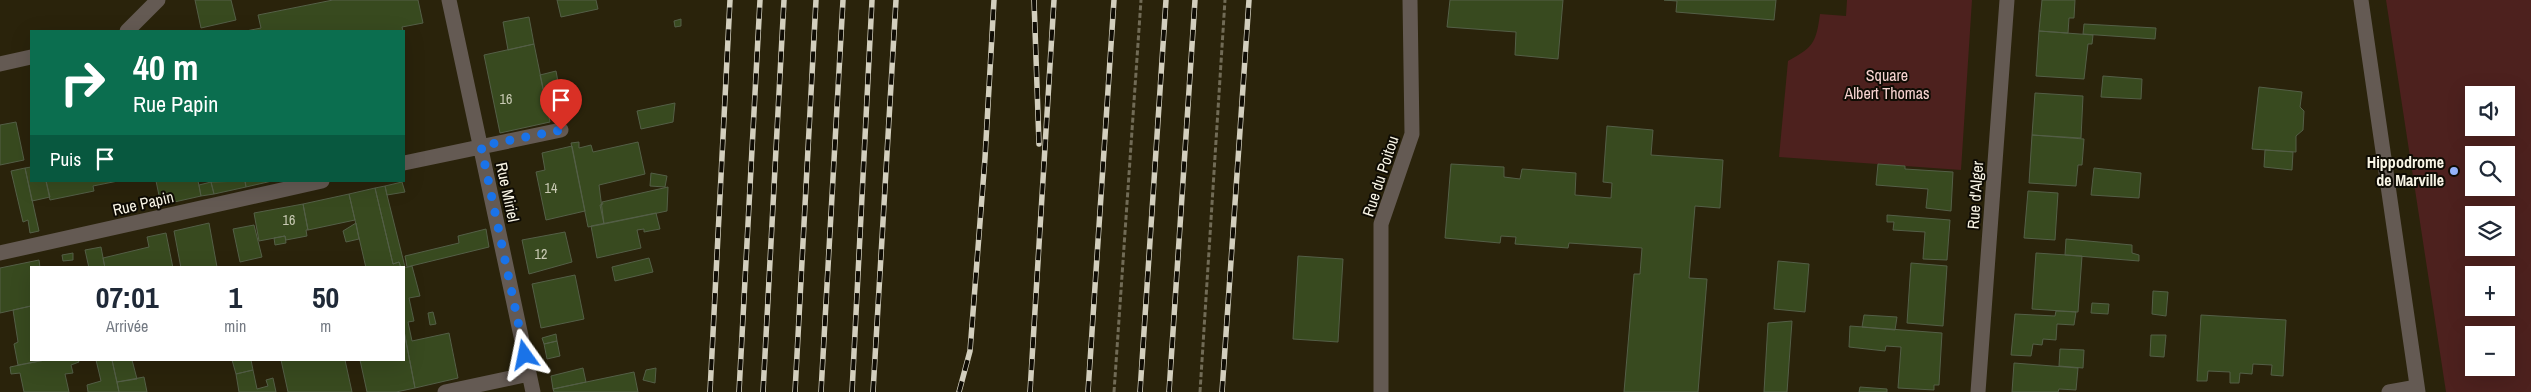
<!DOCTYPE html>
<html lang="fr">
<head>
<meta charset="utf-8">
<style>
	body { margin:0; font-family:"Archivo Narrow",sans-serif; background:#f6f6f7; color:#1f2937; height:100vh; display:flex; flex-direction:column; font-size:19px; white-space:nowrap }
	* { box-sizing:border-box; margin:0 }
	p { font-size:16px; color:#747a83 }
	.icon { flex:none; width:28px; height:28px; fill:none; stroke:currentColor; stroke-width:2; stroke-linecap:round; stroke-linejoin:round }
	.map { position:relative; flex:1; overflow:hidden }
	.details { position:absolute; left:30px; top:266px; width:375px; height:95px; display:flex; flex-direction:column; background:#fff; border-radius:0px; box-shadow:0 5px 20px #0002 }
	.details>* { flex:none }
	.banner { position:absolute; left:30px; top:30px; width:375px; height:152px; border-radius:0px; box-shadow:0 5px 20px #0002; background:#0b6e4f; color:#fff; overflow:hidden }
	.fabs { position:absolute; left:2465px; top:86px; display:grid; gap:10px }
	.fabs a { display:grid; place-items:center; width:50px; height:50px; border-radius:0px; background:#fff; box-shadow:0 5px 20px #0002; font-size:25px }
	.pin { position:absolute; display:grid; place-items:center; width:42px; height:42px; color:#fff; margin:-51px -21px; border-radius:50% 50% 50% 0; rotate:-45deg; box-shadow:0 0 5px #0007 }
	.pin .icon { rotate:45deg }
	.me { position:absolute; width:55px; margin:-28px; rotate:348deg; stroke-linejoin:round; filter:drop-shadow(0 0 4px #0008) }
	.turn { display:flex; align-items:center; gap:18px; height:105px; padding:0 20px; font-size:22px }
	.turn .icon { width:65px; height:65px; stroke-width:2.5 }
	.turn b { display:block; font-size:35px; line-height:42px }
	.then { display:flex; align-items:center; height:48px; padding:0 20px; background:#0003; gap:10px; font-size:19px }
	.eta { display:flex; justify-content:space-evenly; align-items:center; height:85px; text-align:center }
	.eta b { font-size:30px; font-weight:700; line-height:35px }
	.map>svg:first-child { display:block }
</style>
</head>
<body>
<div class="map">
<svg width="2531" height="392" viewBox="0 0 2531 392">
	<rect width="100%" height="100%" fill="#2a230b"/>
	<!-- green -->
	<path fill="#4d211e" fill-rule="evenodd" d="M 1847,0 L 1972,0 L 1961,170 L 1779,157 L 1788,61 C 1813,47 1816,44 1820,14 L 1846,16 Z
		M 2386,0 L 2531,0 L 2531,392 L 2446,392 ZM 2474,95 L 2506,95 L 2506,128 L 2474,128 ZM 2474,155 L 2506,155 L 2506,188 L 2474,188 ZM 2474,215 L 2506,215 L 2506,248 L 2474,248 ZM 2474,275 L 2506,275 L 2506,308 L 2474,308 ZM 2474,335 L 2506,335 L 2506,368 L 2474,368 Z"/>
	<!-- building -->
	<path fill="#384a1f" stroke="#545f47" d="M 195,0 L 231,0 L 236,20 L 201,28 Z
		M 333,0 L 418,0 L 423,23 L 402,27 L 403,31 L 246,31 L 261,28 L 258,15 Z
		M 557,0 L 596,0 L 598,9 L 561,17 Z
		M 1450,0 L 1563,0 L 1558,59 L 1515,55 L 1516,32 L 1447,27 Z
		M 1664,0 L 1776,0 L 1774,20 L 1676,12 L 1677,1 Z
		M 2042,0 L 2075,0 L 2074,18 L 2069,18 L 2068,33 L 2039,31 Z
		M 529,17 L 534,44 L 508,50 L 503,22 Z
		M 681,19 L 681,26 L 675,27 L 674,21 Z
		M 2084,24 L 2156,28 L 2155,39 L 2083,34 Z
		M 2039,31 L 2093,35 L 2092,44 L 2088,44 L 2084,79 L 2036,76 Z
		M 534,44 L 550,122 L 500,133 L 484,55 Z
		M 556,71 L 563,109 L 548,112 L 540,75 Z
		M 2103,76 L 2142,79 L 2141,99 L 2101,97 Z
		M 2259,87 L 2302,92 L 2300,107 L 2304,111 L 2303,130 L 2296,136 L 2296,152 L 2252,149 Z
		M 2035,93 L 2083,96 L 2081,138 L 2032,135 Z
		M 675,103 L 673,122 L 641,129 L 637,111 Z
		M 16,122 L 24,160 L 0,165 L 0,125 Z
		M 1607,126 L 1653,130 L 1651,155 L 1723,160 L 1720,208 L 1695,206 L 1689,278 L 1707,279 L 1698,392 L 1624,392 L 1634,274 L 1640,274 L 1642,248 L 1569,243 L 1568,248 L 1515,244 L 1516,237 L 1501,236 L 1500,243 L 1445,238 L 1451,164 L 1504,167 L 1504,177 L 1520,179 L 1522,169 L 1576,173 L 1575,195 L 1611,198 L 1612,183 L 1603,182 Z
		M 2032,135 L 2084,139 L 2082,165 L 2078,165 L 2076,186 L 2029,183 Z
		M 579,142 L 579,148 L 591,145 L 593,152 L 638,142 L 645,174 L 599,185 L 604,224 L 588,227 L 571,143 Z
		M 572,146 L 585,211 L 546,220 L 536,172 L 545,170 L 542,153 Z
		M 2265,150 L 2293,152 L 2292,170 L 2264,167 Z
		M 1878,164 L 1905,166 L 1905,169 L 1953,172 L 1951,211 L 1926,208 L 1928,189 L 1876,185 Z
		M 31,167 L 31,181 L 46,181 L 50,197 L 32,201 L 25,168 Z
		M 25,168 L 39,231 L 30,233 L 28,220 L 23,222 L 11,171 Z
		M 2094,168 L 2141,173 L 2139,198 L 2091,195 Z
		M 651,173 L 667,176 L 665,187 L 650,186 Z
		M 46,181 L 118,181 L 93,186 L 94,191 L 50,200 Z
		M 156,181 L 198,181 L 201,196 L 161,205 Z
		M 245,181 L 246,187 L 214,194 L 211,182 Z
		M 245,181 L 272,181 L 246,187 Z
		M 211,182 L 214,194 L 201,196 L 199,185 Z
		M 402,182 L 405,192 L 387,195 L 385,186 Z
		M 385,186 L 387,195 L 405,267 L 401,268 L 399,262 L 393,264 L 375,188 Z
		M 668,187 L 667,211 L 604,224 L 600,205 L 603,204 L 602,202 Z
		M 375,188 L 393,264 L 399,262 L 401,268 L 366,268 L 349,194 Z
		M 2028,191 L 2058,193 L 2055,240 L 2024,238 Z
		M 349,194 L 355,220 L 308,230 L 303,204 Z
		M 303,204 L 308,230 L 306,230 L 307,236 L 286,240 L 285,236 L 259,241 L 254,213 Z
		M 656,213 L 660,229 L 644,232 L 644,229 L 637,230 L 641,248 L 597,258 L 591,226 Z
		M 1887,215 L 1950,220 L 1947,260 L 1923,259 L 1925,232 L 1893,230 L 1894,222 L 1887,222 Z
		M 209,223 L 217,267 L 181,268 L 174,231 Z
		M 356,223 L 359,239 L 346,242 L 343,231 Z
		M 254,225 L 262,257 L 240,262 L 233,229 Z
		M 486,229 L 489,247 L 407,267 L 405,256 L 459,243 L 458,236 Z
		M 565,232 L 572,262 L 529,274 L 522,240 Z
		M 166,233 L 173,268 L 105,268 L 103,258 L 149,247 L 147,237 Z
		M 285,236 L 286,243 L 275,245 L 274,238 Z
		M 2066,239 L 2132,245 L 2132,253 L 2139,255 L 2139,261 L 2065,255 Z
		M 101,247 L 105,268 L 89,268 L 85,250 Z
		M 73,253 L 73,260 L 63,261 L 62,255 Z
		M 2036,253 L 2082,256 L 2078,312 L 2032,309 Z
		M 1298,256 L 1343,259 L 1338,342 L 1293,339 Z
		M 649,258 L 653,272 L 615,281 L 612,267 Z
		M 39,260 L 40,268 L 31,268 L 31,306 L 0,313 L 0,268 Z
		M 1778,261 L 1809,264 L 1805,312 L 1774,309 Z
		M 1911,263 L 1947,266 L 1943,326 L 1907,323 Z
		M 412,266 L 420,296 L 409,298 L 414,321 L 408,322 L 412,341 L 449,333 L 458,378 L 415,388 L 404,331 L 404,268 Z
		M 575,275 L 584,319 L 541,328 L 532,284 Z
		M 2153,291 L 2168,292 L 2166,316 L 2152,314 Z
		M 2092,303 L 2109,304 L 2108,314 L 2091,313 Z
		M 31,306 L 31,360 L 45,360 L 18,365 L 14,344 L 18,342 L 13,310 Z
		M 2056,311 L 2076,312 L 2074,325 L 2057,324 L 2056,340 L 2043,339 L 2042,345 L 2033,344 L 2031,356 L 2011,355 L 2015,314 L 2055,316 Z
		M 433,312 L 436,324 L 430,325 L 428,313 Z
		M 1864,315 L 1897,317 L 1895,330 L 1862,327 Z
		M 2201,315 L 2286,320 L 2283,376 L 2271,375 L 2272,365 L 2253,364 L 2252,374 L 2240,373 L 2239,383 L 2230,383 L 2230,372 L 2208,371 L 2207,381 L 2197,381 Z
		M 1792,321 L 1787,392 L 1764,392 L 1768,323 Z
		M 1850,326 L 1942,333 L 1939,385 L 1934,385 L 1934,390 L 1898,388 L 1901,347 L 1886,346 L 1885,351 L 1849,347 Z
		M 404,331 L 415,388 L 396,392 L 367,392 L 360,360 L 404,360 Z
		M 556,334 L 557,341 L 544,344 L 542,338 Z
		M 2151,335 L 2166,335 L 2164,357 L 2150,356 Z
		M 557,341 L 560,356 L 547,359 L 544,344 Z
		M 2060,349 L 2084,350 L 2083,368 L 2059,366 Z
		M 45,360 L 78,360 L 79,362 L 71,365 L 73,373 L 65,374 L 69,392 L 24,392 L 20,373 L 11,374 L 10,367 Z
		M 96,360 L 112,360 L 119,392 L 88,392 L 87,385 L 101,381 Z
		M 112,360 L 132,360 L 137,379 L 117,382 Z
		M 232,360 L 251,360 L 253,370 L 236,374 Z
		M 281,360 L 345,360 L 352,392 L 288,392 Z
		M 2014,363 L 2078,368 L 2076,390 L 2059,389 L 2058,392 L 2012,392 Z
		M 583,368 L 586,382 L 553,389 L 551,376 Z
		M 656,368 L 655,383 L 643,380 L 646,370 Z
		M 253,370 L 257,389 L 268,386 L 266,380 L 273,378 L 276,392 L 239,392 L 236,374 Z
		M 634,372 L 638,392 L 554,392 L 553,389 Z
		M 144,377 L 147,392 L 119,392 L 117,382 Z
		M 1860,387 L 1887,389 L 1887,392 L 1859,392 Z"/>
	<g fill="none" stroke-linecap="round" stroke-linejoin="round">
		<!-- path -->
		<path stroke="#716b56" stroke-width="3" stroke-dasharray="5 2.5" stroke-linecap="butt" d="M 1114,392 L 1141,0
			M 1200,392 L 1225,0"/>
		<!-- street -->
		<path stroke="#645a53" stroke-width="15" d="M 449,0 L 533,392
			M 2361,0 L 2418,392
			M 127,31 L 158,0
			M 0,64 L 31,57
			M 404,163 L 561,130
			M 0,253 L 322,181
			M 445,392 L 529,374
			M 1381,392 L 1381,224 L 1412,134 L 1410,0
			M 1978,392 L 2007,0
			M 2389,392 L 2417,387"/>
		<!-- rail casing -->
		<g stroke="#d3cfbe" stroke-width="5.5">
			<path id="rail" d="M 1034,0 L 1039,144
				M 710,392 L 730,0
				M 739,392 L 760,0
				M 763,392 L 784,0
				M 795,392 L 816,0
				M 821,392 L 843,0
				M 852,392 L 872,0
				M 873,392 L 896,0
				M 959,392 L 970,351 L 985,158 L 994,0
				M 1030,392 L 1054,0
				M 1088,392 L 1114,0
				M 1140,392 L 1166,0
				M 1169,392 L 1195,0
				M 1222,392 L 1249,0"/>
		</g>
		<!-- rail -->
		<use href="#rail" stroke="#0f0c04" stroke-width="4" stroke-dasharray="11" stroke-linecap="butt"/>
	</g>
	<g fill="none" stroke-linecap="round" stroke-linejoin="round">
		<!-- route -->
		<path stroke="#1a73e8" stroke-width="9" stroke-dasharray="0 16.2" d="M 525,355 L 481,146 L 561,130"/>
	</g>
	<!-- markers -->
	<circle fill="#96b6fd" stroke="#0f0c04" stroke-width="2" cx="2454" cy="171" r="5"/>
	<g text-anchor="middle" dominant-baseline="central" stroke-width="4" stroke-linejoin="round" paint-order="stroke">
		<!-- number labels -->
		<g font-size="14" fill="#c9cab4">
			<text x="506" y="99">16</text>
			<text x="551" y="188">14</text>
			<text x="289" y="220">16</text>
			<text x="541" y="254">12</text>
		</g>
		<!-- park labels -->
		<g font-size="16" fill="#f6d3d0" stroke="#0f0c04">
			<text x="1887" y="75">Square<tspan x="1887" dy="18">Albert Thomas</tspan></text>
		</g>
		<!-- poi labels -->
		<g font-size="16" font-weight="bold" fill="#f9f5e6" stroke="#0f0c04" text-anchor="end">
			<text x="2444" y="162">Hippodrome<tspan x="2444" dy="18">de Marville</tspan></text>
		</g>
		<!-- street labels -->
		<g font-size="16" fill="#f9f5e6" stroke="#0f0c04">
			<text transform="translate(1380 176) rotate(-72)">Rue du Poitou</text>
			<text transform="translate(508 192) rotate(78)">Rue Miriel</text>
			<text transform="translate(1975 195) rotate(-86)">Rue d'Alger</text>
			<text transform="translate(143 203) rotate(-13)">Rue Papin</text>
		</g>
	</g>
</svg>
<div class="fabs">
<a><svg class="icon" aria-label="sound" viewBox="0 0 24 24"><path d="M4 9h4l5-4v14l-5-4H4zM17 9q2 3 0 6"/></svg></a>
<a><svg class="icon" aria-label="search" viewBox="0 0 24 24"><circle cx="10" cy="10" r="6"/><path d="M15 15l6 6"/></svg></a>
<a><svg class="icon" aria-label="layers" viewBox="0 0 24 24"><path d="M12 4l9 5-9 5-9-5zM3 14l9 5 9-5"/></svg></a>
<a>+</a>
<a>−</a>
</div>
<div class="pin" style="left:561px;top:130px;background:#d93025"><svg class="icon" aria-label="arrive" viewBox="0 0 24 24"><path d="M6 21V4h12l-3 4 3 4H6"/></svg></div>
<svg class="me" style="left:525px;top:355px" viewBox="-20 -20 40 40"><path d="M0-17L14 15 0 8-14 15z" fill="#1a73e8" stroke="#fff" stroke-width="4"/></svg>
<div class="banner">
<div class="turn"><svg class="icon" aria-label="right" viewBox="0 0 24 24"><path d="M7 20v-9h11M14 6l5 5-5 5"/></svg><div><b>40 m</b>Rue Papin</div></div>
<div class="then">Puis<svg class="icon" aria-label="arrive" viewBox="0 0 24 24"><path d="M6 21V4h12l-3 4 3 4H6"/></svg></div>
</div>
<section class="details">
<div class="eta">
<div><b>07:01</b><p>Arrivée</p></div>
<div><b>1</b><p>min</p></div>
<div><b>50</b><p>m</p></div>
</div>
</section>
</div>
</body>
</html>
